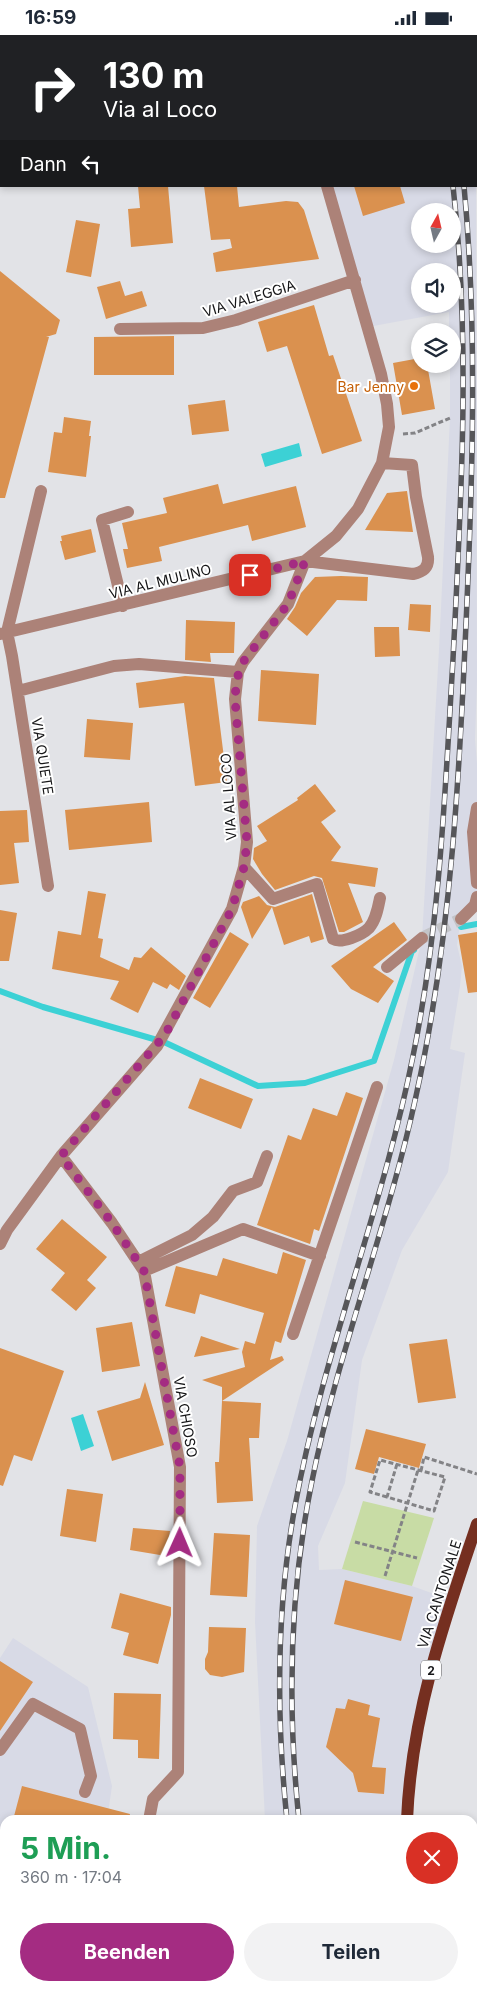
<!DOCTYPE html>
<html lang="de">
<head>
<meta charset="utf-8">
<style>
	body { margin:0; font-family:Inter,sans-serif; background:#f2f2f3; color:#1f2937; height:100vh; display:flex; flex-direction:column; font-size:19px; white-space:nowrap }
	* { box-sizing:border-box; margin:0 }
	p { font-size:16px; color:#747a83 }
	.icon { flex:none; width:28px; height:28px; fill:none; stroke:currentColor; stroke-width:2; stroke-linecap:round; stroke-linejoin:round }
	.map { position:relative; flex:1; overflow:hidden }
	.sheet { position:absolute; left:0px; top:1780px; width:478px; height:176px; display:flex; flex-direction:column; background:#fff; border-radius:15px 15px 0 0; box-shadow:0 2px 8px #0003 }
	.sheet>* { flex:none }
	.hud { position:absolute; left:0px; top:0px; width:478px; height:152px; box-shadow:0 2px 8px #0003; background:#202124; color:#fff; overflow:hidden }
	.needle { width:32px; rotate:8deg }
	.fabs { position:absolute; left:411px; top:168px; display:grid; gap:10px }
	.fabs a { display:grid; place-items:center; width:50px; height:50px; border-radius:50%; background:#fff; box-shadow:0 2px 8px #0003; font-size:25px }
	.pin { position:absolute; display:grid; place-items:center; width:42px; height:42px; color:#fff; margin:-21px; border-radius:10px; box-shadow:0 2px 8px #0006 }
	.me { position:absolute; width:55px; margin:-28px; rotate:1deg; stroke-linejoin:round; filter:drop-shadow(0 0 4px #0008) }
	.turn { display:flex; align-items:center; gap:18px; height:105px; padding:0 20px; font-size:22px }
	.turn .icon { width:65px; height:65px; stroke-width:2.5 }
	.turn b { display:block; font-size:35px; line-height:42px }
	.then { display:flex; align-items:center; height:48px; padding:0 20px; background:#0003; gap:10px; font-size:19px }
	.round { display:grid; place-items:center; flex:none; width:52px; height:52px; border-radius:26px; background:#f2f2f3 }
	.headline { display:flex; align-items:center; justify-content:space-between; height:85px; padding:0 20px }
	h1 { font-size:30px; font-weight:700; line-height:38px; color:#1e9e55 }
	.action { display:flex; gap:10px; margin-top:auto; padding:10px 20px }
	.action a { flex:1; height:58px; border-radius:30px; background:#a42c82; color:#fff; font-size:20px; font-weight:700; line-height:58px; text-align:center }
	.action a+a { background:#f2f2f3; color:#1f2937 }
	.status { display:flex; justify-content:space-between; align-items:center; height:35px; padding:0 25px; background:#fff; direction:ltr }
	.status svg { height:14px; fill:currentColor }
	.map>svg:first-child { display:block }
</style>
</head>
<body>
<div class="status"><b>16:59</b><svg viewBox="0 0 49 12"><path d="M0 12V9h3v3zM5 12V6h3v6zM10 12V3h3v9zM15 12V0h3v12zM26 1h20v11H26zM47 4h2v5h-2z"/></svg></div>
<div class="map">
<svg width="477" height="1956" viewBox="0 0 477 1956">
	<rect width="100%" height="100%" fill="#e2e3e7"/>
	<!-- built -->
	<path fill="#d8dae6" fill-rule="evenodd" d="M 476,136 L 477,646 L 475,704 L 477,729 L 477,863 L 462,875 L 457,910 L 462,931 L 460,951 L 450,1014 L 465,1018 L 448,1137 L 402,1215 L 362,1325 L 345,1448 L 318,1511 L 319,1535 L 342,1534 L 412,1551 L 451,1565 L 425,1656 L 407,1785 L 265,1785 L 255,1587 L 257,1491 L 287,1406 L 394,1025 L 422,903 L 439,615 L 450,383 L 450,329 L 452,329 L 452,296 L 449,296 L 449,277 L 368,292 L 327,151 L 476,151 ZM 420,176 L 452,176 L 452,209 L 420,209 ZM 420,236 L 452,236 L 452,269 L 420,269 Z
		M 13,1603 L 88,1652 L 112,1751 L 107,1785 L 5,1785 L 5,1951 L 163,1951 L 163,1956 L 0,1956 L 0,1623 Z
		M 274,1951 L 377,1951 L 377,1956 L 275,1956 Z"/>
	<!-- green -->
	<path fill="#c8dca5" d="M 363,1466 L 434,1483 L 412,1551 L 342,1534 Z"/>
	<!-- water -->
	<path fill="#3cd1d5" d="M 299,408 L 302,421 L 265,432 L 261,419 Z
		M 83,1379 L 94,1411 L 81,1416 L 71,1383 Z"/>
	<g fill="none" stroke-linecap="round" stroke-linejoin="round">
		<!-- stream -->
		<path stroke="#3cd1d5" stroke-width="6" d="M 461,892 L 477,889
			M 0,956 L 43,972 L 164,1007 L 258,1051 L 305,1048 L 374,1026 L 412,916 L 414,915"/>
	</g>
	<!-- building -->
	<path fill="#da914f" d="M 138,151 L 168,151 L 173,208 L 131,212 L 128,174 L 140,173 Z
		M 204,151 L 237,151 L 239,172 L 286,166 L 298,167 L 304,175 L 319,224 L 216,237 L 213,218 L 232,213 L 230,204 L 211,205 Z
		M 354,151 L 400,151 L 405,168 L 363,181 Z
		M 76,185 L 100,189 L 91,242 L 66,237 Z
		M 0,236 L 60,285 L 56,299 L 46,302 L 49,302 L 5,463 L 0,463 Z
		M 120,246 L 125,261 L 142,256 L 147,271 L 106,284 L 97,252 Z
		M 314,270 L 329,321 L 333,320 L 362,406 L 322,419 L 287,311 L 267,317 L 258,287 Z
		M 174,301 L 174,340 L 94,340 L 94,302 Z
		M 420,323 L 420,329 L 427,329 L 435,374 L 402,380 L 393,328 Z
		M 225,365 L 229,396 L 192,400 L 188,370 Z
		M 64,382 L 91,386 L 89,401 L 91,401 L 86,442 L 48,437 L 54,397 L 62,398 Z
		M 218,449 L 223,469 L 296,451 L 306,492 L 252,506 L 248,490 L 159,512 L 162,526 L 127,533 L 123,514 L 128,514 L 122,488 L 167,478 L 163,463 Z
		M 407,456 L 413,497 L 365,495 L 387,458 Z
		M 91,494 L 96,517 L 65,525 L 60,506 L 62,506 L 61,501 Z
		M 341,541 L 368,542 L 367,566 L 337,565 L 307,601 L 287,584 L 295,572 L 301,558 L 315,542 Z
		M 410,569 L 431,570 L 430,597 L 408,595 Z
		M 186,585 L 235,587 L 234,618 L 210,618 L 211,627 L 185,625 Z
		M 374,592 L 399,592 L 400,621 L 375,622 Z
		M 261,635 L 319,639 L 316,690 L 258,686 Z
		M 185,641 L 214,643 L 227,747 L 195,751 L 184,668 L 139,673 L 136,648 Z
		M 87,684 L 133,688 L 130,725 L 84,722 Z
		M 315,749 L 336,776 L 321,787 L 341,812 L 331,826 L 378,833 L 375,852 L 348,848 L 363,887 L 344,897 L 339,897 L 322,843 L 314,841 L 275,855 L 262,839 L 253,824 L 254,813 L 267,806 L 257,791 L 298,765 L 297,763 Z
		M 149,767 L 152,807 L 69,815 L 65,775 Z
		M 27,775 L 29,807 L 14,808 L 19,848 L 0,850 L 0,776 Z
		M 88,856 L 106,859 L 98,903 L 103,904 L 100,922 L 129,935 L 134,922 L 141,923 L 151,912 L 186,941 L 179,955 L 170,949 L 167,954 L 153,947 L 138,978 L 110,964 L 119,946 L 52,934 L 58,896 L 81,900 Z
		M 312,859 L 324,904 L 311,908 L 309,901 L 284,910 L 272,872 L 252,904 L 241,872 L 243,867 L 259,861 L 267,870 L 275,872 Z
		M 0,875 L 17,878 L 9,926 L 0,926 Z
		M 394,887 L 407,905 L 373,932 L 394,946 L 378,968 L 351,954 L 331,931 Z
		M 230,897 L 249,909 L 210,973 L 193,963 Z
		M 477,897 L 477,957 L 468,958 L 458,900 Z
		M 200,1043 L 253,1064 L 241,1094 L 188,1073 Z
		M 346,1057 L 363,1063 L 319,1196 L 314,1194 L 310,1209 L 257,1190 L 288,1100 L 301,1105 L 313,1073 L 337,1081 Z
		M 62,1184 L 107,1222 L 87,1245 L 96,1253 L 76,1276 L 51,1255 L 65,1238 L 36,1214 Z
		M 283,1217 L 306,1225 L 281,1308 L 275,1306 L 270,1325 L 282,1321 L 284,1325 L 222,1366 L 222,1352 L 202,1345 L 245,1332 L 242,1317 L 245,1306 L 255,1309 L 264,1278 L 200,1259 L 195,1279 L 165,1271 L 176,1231 L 217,1241 L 223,1223 L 277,1239 Z
		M 132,1287 L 140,1331 L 102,1337 L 96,1293 Z
		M 201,1301 L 240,1314 L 194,1322 Z
		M 447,1304 L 456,1363 L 418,1368 L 409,1309 Z
		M 0,1313 L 64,1336 L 32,1426 L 14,1420 L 3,1451 L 0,1450 Z
		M 145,1347 L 164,1410 L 112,1426 L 97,1376 L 140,1363 Z
		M 222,1366 L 261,1368 L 259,1403 L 249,1403 L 253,1466 L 217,1468 L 215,1427 L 219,1427 Z
		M 366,1394 L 426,1409 L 419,1433 L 379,1422 L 374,1439 L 355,1434 Z
		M 67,1454 L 103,1459 L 96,1507 L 60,1501 Z
		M 133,1493 L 170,1496 L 166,1521 L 130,1515 Z
		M 214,1498 L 250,1500 L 247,1562 L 210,1560 Z
		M 345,1545 L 413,1562 L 401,1606 L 334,1589 Z
		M 120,1558 L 171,1572 L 171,1580 L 158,1629 L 123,1620 L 129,1598 L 111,1593 Z
		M 209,1592 L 246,1593 L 244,1637 L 222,1642 L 210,1640 L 205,1634 L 205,1624 L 208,1617 Z
		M 0,1626 L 33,1647 L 0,1696 Z
		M 114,1658 L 161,1659 L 159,1724 L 138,1723 L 138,1705 L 113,1704 Z
		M 348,1664 L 370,1670 L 368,1680 L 380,1683 L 372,1732 L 386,1733 L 384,1759 L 358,1757 L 353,1738 L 326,1712 L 336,1673 L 345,1674 Z
		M 22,1751 L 130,1779 L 129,1785 L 13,1785 Z"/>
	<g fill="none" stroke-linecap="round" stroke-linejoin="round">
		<!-- minor-tunnel -->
		<path stroke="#c3c4c8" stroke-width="12" stroke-dasharray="12 6" stroke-linecap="butt" d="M 422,903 L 461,884"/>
		<!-- path -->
		<path stroke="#838386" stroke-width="3" stroke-dasharray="5 2.5" stroke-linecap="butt" d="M 403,399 L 415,398 L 450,383
			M 421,1436 L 424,1422 L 477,1439
			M 387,1462 L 370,1457 L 380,1425 L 445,1442 L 434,1476 L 387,1462 L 397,1429
			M 355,1507 L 417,1523
			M 385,1541 L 418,1435
			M 137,1956 L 137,1951"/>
		<!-- minor -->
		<path stroke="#ac8278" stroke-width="12" d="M 472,0 L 472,1
			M 40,1 L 40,0
			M 306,1 L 307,0
			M 0,14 L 1,14
			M 120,294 L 203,293 L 236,285 L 355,245
			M 41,456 L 7,597 L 12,621 L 48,851
			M 123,571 L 102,485 L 128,477
			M 0,599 L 305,526 L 336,501 L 358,474 L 382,428 L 389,392 L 387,369 L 381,339 L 327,151
			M 18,656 L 114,631 L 139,629 L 238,637
			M 477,773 L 473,797 L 477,848
			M 244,832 L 273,864 L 317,849 L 333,904 C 341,909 362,900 369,893 C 376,885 378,873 380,863
			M 461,884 L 475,870 L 477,862
			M 387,932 L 422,903
			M 61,1121 L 112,1188 L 144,1236 L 180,1432 L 178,1737 L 153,1764 L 149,1785
			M 0,1209 L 7,1195 L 61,1121 L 157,1011 L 232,874 L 244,832 L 247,807 L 235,664 L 238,637 L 243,627 L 288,569 L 305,526 L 413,539 C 423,537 429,533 428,522 L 416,462 L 412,430 L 382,428
			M 138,1227 L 192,1200 L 213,1182 L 233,1156 L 257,1147 L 267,1121
			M 144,1236 L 243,1194 L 320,1221
			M 293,1299 L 377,1052
			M 0,1715 L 33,1669 L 80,1694 L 91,1741 L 85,1757
			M 92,1956 L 94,1951"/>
		<!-- major -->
		<path stroke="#752f20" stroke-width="12" d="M 327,0 L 330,1
			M 476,50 L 477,51
			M 407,1785 C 411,1682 444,1586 477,1489
			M 433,1951 L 434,1956"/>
		<!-- rail casing -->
		<g stroke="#565659" stroke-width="5.5">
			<path id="rail" d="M 426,0 L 426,1
				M 438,0 L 438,1
				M 287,1785 C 276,1680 276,1575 295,1471 C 323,1318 383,1173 413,1021 C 440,890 445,757 453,624 C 461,467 471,308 453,151
				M 299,1785 C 287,1671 289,1559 312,1446 C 338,1316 388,1191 416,1061 C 452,899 460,732 467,566 C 473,428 477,289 464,151
				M 308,1951 L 309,1956
				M 320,1951 L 320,1956"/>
		</g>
		<!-- rail -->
		<use href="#rail" stroke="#fff" stroke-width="4" stroke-dasharray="11" stroke-linecap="butt"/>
	</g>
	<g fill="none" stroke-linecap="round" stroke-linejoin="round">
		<!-- route -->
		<path stroke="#a42c82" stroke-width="9" stroke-dasharray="0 16.2" d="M 180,1508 L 180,1432 L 144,1236 L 112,1188 L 61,1121 L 165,1000 L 232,874 L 244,832 L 247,807 L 235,664 C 236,650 237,639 243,627 L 288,569 L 305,526 L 250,540"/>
	</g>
	<!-- markers -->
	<circle fill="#e8710a" stroke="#fff" stroke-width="2" cx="414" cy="351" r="5"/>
	<g text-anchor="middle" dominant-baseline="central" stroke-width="4" stroke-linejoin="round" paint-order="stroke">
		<!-- shield labels -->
		<rect fill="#fff" stroke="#5b5b5d" stroke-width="1" x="421" y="1625.5" width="20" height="19" rx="4"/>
		<g font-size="12" font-weight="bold" fill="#151517">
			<text x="431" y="1635">2</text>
		</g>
		<!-- street labels -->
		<g font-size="14" fill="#151517" stroke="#fff">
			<text transform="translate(249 263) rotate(-17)">VIA VALEGGIA</text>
			<text transform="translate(160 546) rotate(-14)">VIA AL MULINO</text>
			<text transform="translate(43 721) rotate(81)">VIA QUIETE</text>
			<text transform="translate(228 762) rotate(-94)">VIA AL LOCO</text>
			<text transform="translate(186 1382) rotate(80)">VIA CHIOSO</text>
			<text transform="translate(439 1559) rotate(-72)">VIA CANTONALE</text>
		</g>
		<!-- food labels -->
		<g font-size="14" fill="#c56008" stroke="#fff" text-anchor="end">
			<text x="404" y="351">Bar Jenny</text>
		</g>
	</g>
</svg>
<div class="fabs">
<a><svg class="needle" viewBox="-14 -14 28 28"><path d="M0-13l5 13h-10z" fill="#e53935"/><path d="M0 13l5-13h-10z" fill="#747a83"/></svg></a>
<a><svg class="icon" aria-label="sound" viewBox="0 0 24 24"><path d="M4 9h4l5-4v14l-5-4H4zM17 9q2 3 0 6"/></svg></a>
<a><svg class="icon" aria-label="layers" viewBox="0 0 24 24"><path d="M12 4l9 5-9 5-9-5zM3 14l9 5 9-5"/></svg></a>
</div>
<div class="pin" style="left:250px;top:540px;background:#d93025"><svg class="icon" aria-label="arrive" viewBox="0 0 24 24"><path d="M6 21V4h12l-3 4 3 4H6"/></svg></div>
<svg class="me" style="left:180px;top:1508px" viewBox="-20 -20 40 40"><path d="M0-17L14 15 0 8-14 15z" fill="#a42c82" stroke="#fff" stroke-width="4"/></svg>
<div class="hud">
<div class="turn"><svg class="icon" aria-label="right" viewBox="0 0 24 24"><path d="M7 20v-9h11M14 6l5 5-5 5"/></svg><div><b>130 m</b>Via al Loco</div></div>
<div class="then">Dann<svg class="icon" aria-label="left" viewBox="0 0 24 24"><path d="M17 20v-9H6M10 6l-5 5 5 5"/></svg></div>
</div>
<section class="sheet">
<div class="headline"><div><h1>5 Min.</h1><p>360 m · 17:04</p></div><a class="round" style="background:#d93025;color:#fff"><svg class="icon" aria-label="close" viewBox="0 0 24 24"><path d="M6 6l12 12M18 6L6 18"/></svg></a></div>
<div class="action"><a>Beenden</a><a>Teilen</a></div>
</section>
</div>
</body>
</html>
